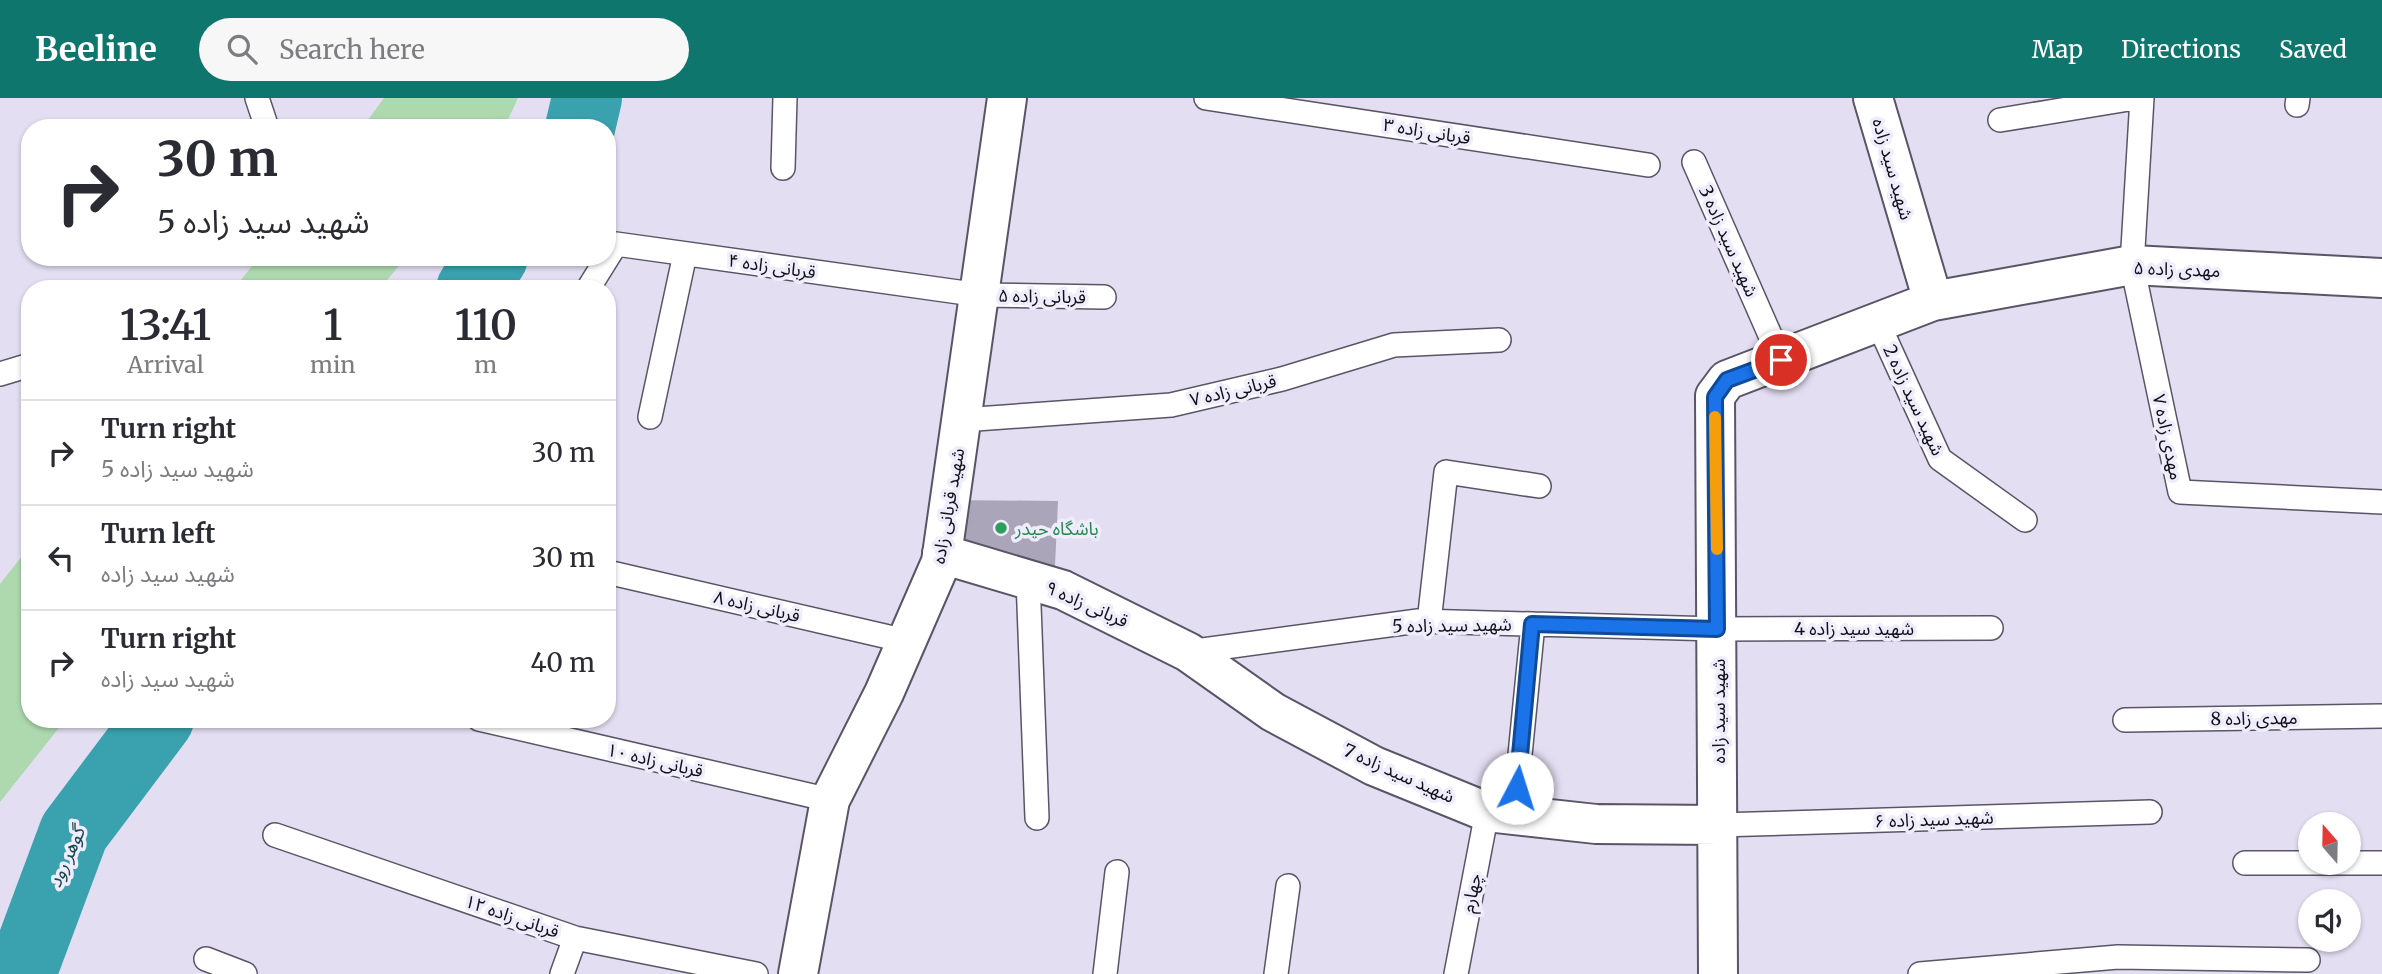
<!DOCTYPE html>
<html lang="en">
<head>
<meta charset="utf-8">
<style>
	body { margin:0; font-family:Merriweather,"Noto Sans Arabic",serif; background:#f7f7f7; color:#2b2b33; height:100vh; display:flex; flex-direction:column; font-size:26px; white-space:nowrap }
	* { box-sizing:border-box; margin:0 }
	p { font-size:23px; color:#7c7c81 }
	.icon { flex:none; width:38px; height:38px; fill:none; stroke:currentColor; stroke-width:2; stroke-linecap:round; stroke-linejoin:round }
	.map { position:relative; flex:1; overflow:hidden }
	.panel { position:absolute; left:21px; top:182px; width:595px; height:448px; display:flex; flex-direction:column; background:#fff; border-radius:28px; box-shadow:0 2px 5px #0004 }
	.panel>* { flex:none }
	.top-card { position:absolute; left:21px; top:21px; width:595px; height:147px; border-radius:28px; box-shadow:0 2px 5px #0004; background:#fff; color:#2b2b33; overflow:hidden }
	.needle { width:46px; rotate:340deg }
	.controls { position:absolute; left:2298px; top:714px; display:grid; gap:14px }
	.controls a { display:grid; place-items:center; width:63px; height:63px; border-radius:50%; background:#fff; box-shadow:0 2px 5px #0004; font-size:35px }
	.pin { position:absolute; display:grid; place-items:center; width:60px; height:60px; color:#fff; margin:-30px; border:4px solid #fff; border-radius:50%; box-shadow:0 2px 7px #0007 }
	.me { position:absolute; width:77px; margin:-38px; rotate:5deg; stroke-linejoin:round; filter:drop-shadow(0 0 5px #0008) }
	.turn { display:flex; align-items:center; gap:24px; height:147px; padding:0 21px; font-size:32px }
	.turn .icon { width:91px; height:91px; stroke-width:2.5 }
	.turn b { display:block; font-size:49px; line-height:60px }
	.eta { display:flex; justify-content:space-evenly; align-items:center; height:119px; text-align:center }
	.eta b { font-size:42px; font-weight:600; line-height:49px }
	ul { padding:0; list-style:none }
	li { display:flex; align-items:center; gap:21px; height:105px; padding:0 21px; border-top:2px solid #e1e1e2 }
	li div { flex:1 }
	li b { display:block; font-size:26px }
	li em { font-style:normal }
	header { display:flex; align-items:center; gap:42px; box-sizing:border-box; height:98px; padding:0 35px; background:#0f766e; color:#fff }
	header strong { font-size:33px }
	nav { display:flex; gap:38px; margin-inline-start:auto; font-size:24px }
	.search { width:490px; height:63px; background:#f7f7f7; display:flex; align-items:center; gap:18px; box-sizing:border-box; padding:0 24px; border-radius:38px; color:#7c7c81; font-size:26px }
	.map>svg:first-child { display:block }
</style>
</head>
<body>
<header>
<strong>Beeline</strong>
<div class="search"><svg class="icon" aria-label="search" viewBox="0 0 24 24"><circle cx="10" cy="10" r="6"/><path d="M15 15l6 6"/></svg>Search here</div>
<nav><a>Map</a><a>Directions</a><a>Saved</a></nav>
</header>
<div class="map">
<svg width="2382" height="876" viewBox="0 0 2382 876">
	<rect width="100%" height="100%" fill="#e3def2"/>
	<!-- green -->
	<path fill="#aed9af" d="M 384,0 L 518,0 L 504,30 L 362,30 Z
		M 259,159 L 406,159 L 380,191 L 234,191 Z
		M 30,448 L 30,621 L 66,621 L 0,704 L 0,486 Z"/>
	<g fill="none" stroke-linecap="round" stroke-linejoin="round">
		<!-- river -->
		<path stroke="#3aa1ae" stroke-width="70" d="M 580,30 L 587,0
			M 471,191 L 493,159
			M 21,876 L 74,734 L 159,621"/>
	</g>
	<!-- building -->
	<path fill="#aaa5b9" d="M 950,402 L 1058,403 L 1054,489 L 942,456 Z"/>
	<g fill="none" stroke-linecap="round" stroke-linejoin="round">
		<!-- service casing -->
		<g stroke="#595566" stroke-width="26">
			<path id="service" d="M 257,0 L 267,30
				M 1206,0 L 1648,67
				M 2142,0 L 2132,167 L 2180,394 L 2382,404
				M 2297,7 L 2298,0
				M 2000,22 L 2135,0
				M 1694,64 L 1781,262
				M 783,70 L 785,0
				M 588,191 L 616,146 L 980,197 L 1104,199
				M 1878,225 L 1940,361 L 2025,422
				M 0,276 L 30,267
				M 650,319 L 685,156
				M 962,322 L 1171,307 L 1282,281 L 1394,247 L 1499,242
				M 607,474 L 906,543
				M 1028,481 L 1037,720
				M 1429,524 L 1446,374 L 1539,388
				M 1188,554 L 1418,523 L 1717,531 L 1991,530
				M 479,621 L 830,702
				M 2125,622 L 2382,618
				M 1514,717 L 1533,526
				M 1718,727 L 2150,714
				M 275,737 L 575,840 L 756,876
				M 2245,765 L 2382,765
				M 206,861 L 245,876
				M 562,876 L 575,840
				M 1105,876 L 1117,774
				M 1276,876 L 1288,788
				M 1456,876 L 1487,714
				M 1920,876 L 2118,859 L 2308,862"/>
		</g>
		<!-- minor casing -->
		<g stroke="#595566" stroke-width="42">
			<path id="minor" d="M 1873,0 L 1933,203
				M 942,456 L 1063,492 L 1188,554 L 1273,614 L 1374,668 L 1487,714 L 1596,726 L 1718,727
				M 1718,876 L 1715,298 L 1727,282 L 1933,203 L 2132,167 L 2382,180"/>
		</g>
		<!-- tertiary casing -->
		<g stroke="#595566" stroke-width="42">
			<path id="tertiary" d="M 798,876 L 830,702 L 884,595 L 941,464 L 1007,0"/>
		</g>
		<!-- service -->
		<use href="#service" stroke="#fff" stroke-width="23"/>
		<!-- minor -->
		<use href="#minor" stroke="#fff" stroke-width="38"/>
		<!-- tertiary -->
		<use href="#tertiary" stroke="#fff" stroke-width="38"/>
	</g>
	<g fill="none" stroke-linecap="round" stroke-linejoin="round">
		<!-- route casing -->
		<g stroke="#114b97" stroke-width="18">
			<path id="route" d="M 1517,690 L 1532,526 L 1717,531 L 1715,299 L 1727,282 L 1781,262"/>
		</g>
		<!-- route -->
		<use href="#route" stroke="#1a73e8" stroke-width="12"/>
		<!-- slow -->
		<path stroke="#f59e0b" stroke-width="12" d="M 1715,319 L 1717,451"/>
	</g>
	<!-- markers -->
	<circle fill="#2e9e5b" stroke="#efecfc" stroke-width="2.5" cx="1001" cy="430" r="7"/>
	<g text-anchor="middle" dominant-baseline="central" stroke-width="7" stroke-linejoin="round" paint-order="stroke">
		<!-- street labels -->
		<g font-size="18" fill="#110f16" stroke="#efecfc">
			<text transform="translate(1427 33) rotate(9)">قربانی زاده ۳</text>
			<text transform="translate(1893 71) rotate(74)">شهید سید زاده</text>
			<text transform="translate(1729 143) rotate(66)">شهید سید زاده 3</text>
			<text transform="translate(772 168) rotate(8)">قربانی زاده ۴</text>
			<text transform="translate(2177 171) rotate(2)">مهدی زاده ۵</text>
			<text transform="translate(1042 198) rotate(1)">قربانی زاده ۵</text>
			<text transform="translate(1233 292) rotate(-13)">قربانی زاده ۷</text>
			<text transform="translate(1914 302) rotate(65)">شهید سید زاده 2</text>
			<text transform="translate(2168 339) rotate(78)">مهدی زاده ۷</text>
			<text transform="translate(948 408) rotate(-80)">شهید قربانی زاده</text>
			<text transform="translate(1087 506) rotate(24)">قربانی زاده ۹</text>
			<text transform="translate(757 508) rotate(13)">قربانی زاده ۸</text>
			<text transform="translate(1452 527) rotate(-1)">شهید سید زاده 5</text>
			<text x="1854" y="530">شهید سید زاده 4</text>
			<text transform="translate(1718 613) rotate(-90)">شهید سید زاده</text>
			<text transform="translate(2254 620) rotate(-1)">مهدی زاده 8</text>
			<text transform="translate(655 662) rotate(13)">قربانی زاده ۱۰</text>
			<text transform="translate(1399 675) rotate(24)">شهید سید زاده 7</text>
			<text transform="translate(1934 721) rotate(-2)">شهید سید زاده ۶</text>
			<text transform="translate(1471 795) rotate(-79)">چهارم</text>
			<text transform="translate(512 818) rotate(19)">قربانی زاده ۱۲</text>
		</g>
		<!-- leisure labels -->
		<g font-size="18" fill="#27864d" stroke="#efecfc" text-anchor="start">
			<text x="1015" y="430">باشگاه حیدر</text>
		</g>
		<!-- water labels -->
		<g font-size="19" font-style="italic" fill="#1a474d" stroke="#efecfc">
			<text transform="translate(66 759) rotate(-66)">گوهر رود</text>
		</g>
	</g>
</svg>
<div class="controls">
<a><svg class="needle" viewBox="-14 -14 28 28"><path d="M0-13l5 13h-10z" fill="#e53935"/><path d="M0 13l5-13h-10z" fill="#7c7c81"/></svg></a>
<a><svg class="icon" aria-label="sound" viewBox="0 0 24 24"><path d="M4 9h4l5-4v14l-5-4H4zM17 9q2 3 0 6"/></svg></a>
</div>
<div class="pin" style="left:1781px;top:262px;background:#d93025"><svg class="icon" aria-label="arrive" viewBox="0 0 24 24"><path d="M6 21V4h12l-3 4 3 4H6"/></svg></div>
<svg class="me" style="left:1517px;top:690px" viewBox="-20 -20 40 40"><circle r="19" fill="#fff"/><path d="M0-13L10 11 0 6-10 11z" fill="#1a73e8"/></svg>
<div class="top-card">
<div class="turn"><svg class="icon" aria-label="right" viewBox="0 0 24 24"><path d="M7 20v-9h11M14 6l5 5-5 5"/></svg><div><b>30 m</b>شهید سید زاده 5</div></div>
</div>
<section class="panel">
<div class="eta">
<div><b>13:41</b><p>Arrival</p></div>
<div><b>1</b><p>min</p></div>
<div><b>110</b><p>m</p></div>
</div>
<ul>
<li><svg class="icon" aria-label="right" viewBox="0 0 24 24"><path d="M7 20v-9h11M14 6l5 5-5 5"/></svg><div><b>Turn right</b><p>شهید سید زاده 5</p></div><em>30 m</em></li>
<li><svg class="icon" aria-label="left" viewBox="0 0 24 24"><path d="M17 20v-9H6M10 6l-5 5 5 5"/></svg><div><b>Turn left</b><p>شهید سید زاده</p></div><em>30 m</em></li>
<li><svg class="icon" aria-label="right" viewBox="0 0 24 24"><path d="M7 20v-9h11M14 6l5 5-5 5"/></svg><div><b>Turn right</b><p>شهید سید زاده</p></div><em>40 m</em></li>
</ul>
</section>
</div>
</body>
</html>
